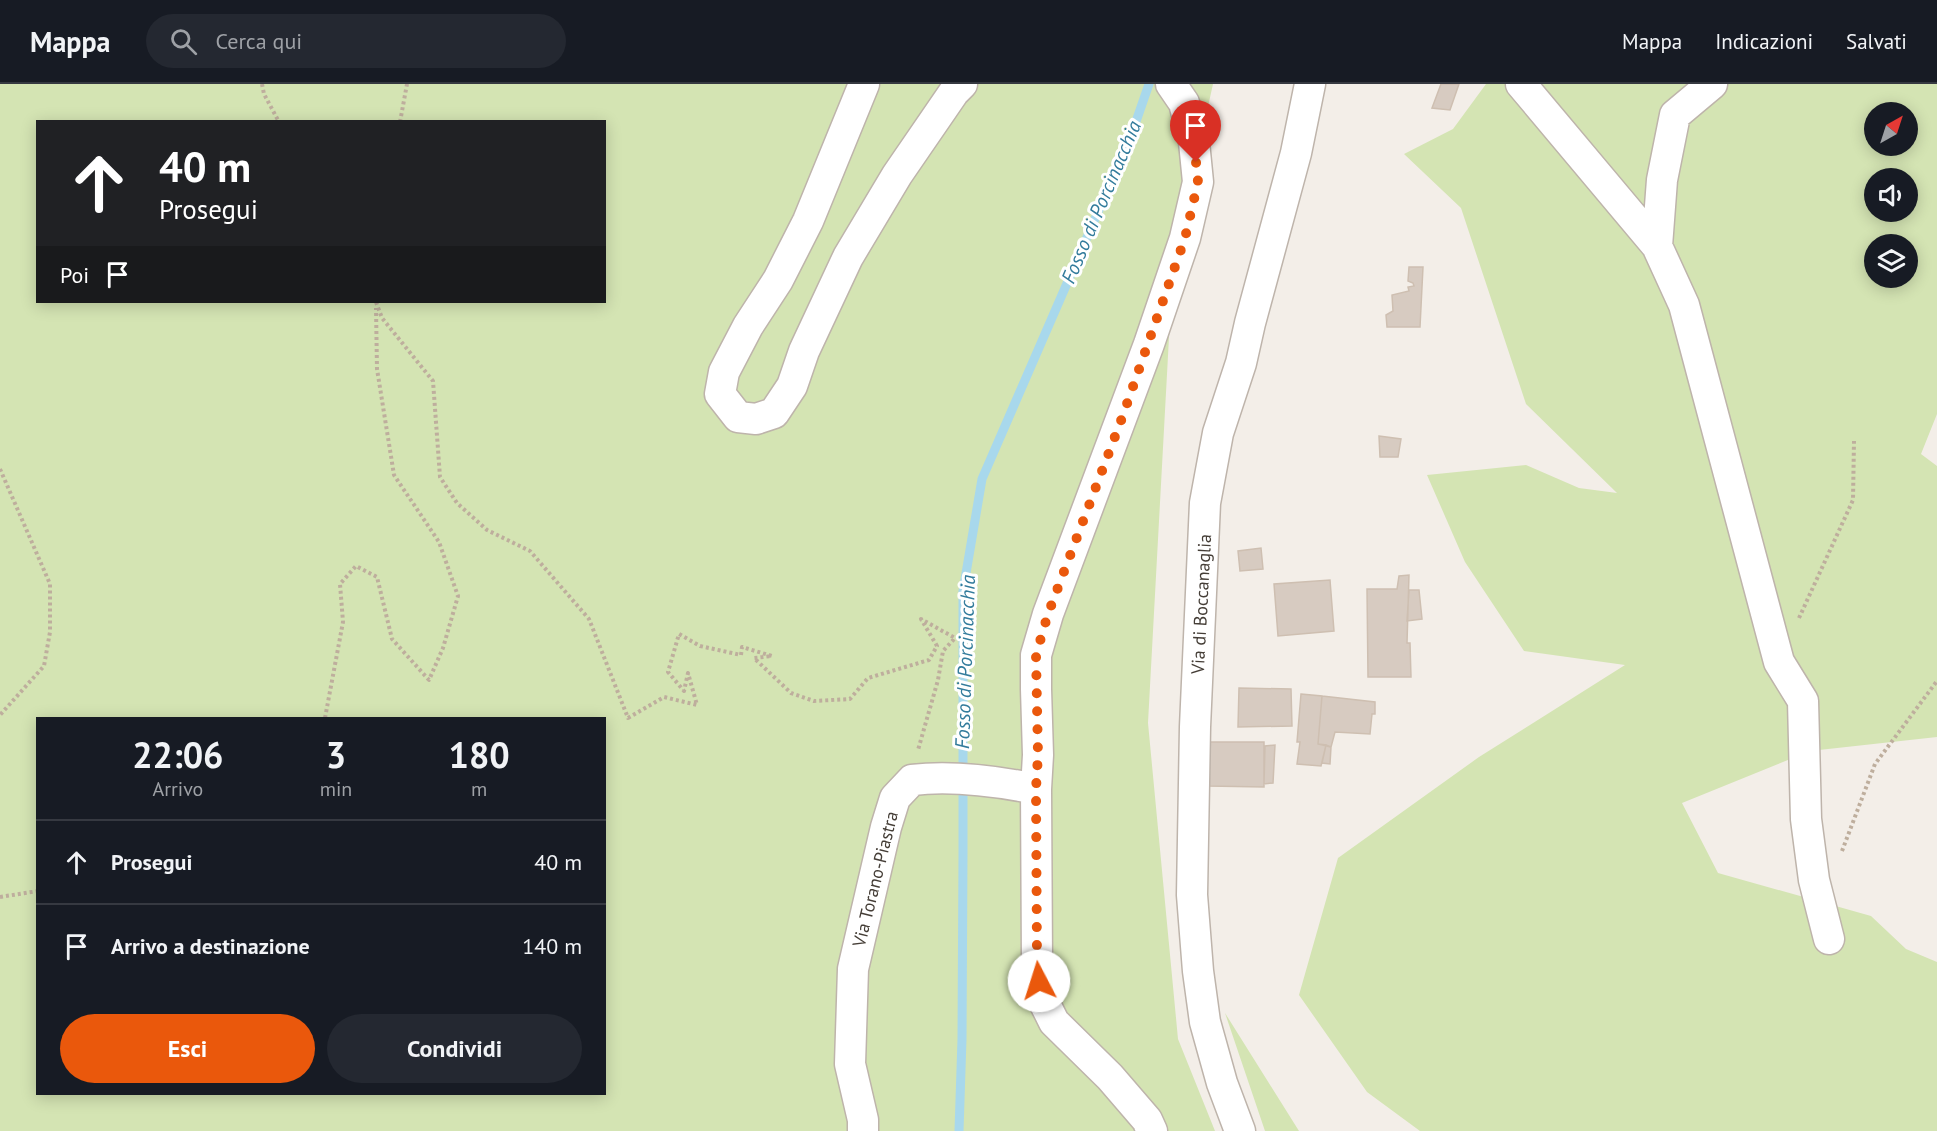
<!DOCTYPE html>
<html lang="it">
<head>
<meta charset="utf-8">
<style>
	body { margin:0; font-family:"PT Sans",sans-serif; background:#242831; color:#f1f3f6; height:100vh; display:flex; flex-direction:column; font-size:22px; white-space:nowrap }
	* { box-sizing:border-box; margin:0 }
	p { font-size:20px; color:#9ea1a6 }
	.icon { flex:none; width:33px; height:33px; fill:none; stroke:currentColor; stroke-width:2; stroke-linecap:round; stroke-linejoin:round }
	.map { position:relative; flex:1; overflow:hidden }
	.sheet { position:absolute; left:36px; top:633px; width:570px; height:378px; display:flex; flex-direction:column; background:#171b24; border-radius:0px; box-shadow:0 3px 15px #0003 }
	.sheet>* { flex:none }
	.top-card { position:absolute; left:36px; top:36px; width:570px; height:183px; border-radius:0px; box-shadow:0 3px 15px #0003; background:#202124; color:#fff; overflow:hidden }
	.needle { width:39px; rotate:39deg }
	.tools { position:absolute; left:1864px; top:18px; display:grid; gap:12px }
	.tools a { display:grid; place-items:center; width:54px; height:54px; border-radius:50%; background:#171b24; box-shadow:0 3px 15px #0003; font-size:30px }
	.pin { position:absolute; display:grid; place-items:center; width:51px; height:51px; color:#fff; margin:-62px -26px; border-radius:50% 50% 50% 0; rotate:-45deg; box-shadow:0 0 6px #0007 }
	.pin .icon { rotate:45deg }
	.me { position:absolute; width:66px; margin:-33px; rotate:355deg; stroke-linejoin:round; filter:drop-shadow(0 0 4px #0008) }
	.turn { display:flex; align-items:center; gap:21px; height:126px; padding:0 24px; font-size:27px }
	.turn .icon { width:78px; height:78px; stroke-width:2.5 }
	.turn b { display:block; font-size:42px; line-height:51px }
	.then { display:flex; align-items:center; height:57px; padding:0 24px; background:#0003; gap:12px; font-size:22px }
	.eta { display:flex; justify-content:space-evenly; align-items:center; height:102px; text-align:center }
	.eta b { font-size:36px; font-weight:800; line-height:42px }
	.primary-button { display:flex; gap:12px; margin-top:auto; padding:12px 24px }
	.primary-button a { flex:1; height:69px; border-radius:36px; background:#ea580c; color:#fff; font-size:24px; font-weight:800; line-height:69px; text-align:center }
	.primary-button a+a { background:#242831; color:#f1f3f6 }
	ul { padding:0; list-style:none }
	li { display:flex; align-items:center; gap:18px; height:84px; padding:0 24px; border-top:2px solid #363941 }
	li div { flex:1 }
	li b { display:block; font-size:22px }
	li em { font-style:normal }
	header { display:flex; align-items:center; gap:36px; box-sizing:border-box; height:84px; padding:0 30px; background:#171b24; border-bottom:2px solid #363941 }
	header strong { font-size:28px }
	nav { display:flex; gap:33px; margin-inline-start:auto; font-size:21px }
	.search { width:420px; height:54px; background:#242831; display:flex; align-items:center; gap:15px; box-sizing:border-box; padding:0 21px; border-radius:33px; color:#9ea1a6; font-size:22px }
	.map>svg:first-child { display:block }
</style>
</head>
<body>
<header>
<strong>Mappa</strong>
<div class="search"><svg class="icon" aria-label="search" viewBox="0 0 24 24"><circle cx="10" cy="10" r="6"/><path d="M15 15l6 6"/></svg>Cerca qui</div>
<nav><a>Mappa</a><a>Indicazioni</a><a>Salvati</a></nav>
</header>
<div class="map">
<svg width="1937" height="1047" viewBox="0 0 1937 1047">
	<rect width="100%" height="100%" fill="#f3eee8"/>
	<!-- green -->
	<path fill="#d4e4b3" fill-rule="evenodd" d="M 0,0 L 1213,0 L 1173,180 L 1148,639 L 1178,955 L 1215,1047 L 0,1047 ZM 38,38 L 604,38 L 604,218 L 38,218 ZM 38,634 L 604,634 L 604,1010 L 38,1010 Z
		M 1486,0 L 1937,0 L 1937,330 L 1921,370 L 1937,382 L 1937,653 L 1810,667 L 1682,719 L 1718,789 L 1871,832 L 1906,865 L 1937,878 L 1937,1047 L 1420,1047 L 1367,1008 L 1299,911 L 1338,774 L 1479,673 L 1625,581 L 1524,567 L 1465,478 L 1427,391 L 1526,381 L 1579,404 L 1617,409 L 1526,320 L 1461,124 L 1404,70 L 1453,45 ZM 1875,28 L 1908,28 L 1908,62 L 1875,62 ZM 1875,94 L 1908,94 L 1908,128 L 1875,128 ZM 1875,160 L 1908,160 L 1908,194 L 1875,194 Z
		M 1225,929 L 1299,1047 L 1265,1047 Z"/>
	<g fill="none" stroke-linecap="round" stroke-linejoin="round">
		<!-- stream -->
		<path stroke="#a8d8ec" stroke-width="9" d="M 959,1047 L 962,955 L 963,769 L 963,507 L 982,395 L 1131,52 L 1149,0"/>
	</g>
	<!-- building -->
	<path fill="#d7cbc1" stroke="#cebfb1" stroke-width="1.5" d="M 1441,0 L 1459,0 L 1450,26 L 1432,24 Z
		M 1409,183 L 1423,183 L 1420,243 L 1387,243 L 1386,231 L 1393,227 L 1392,211 L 1409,207 L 1408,203 L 1414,202 L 1413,199 L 1408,197 Z
		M 1379,352 L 1401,355 L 1398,373 L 1380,373 Z
		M 1261,464 L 1263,485 L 1240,487 L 1238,467 Z
		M 1409,491 L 1407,559 L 1410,559 L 1411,593 L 1368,593 L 1367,505 L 1397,505 L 1399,492 Z
		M 1330,496 L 1334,547 L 1278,552 L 1274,500 Z
		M 1409,506 L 1419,506 L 1422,535 L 1407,537 Z
		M 1239,604 L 1291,605 L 1292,642 L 1238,643 Z
		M 1301,610 L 1322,612 L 1318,660 L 1326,661 L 1321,682 L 1297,680 L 1300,658 L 1297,658 Z
		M 1322,612 L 1375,618 L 1375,630 L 1372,630 L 1370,650 L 1335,648 L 1331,663 L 1318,660 Z
		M 1209,658 L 1264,658 L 1264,703 L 1208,702 Z
		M 1275,661 L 1273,699 L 1264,700 L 1265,662 Z
		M 1326,661 L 1331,663 L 1330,680 L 1322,679 Z"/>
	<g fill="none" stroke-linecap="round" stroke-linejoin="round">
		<!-- minor casing -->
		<g stroke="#beb4ab" stroke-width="33">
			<path id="minor" d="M 864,0 L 808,137 L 778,196 L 748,242 L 724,288 L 720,310 L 738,333 L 756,335 L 774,329 L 792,302 L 804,267 L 848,173 L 897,91 L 954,8 L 962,0
				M 1521,0 L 1657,162 L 1684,221 L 1779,578 L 1803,617 L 1806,735 L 1814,796 L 1829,855
				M 1657,162 L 1662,96 L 1675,31 L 1712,0
				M 863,1047 L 863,1036 L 850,980 L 853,885 L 886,743 L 895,714 L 912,696 C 953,691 996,697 1036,705
				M 1152,1047 L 1147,1036 L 1110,993 L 1054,938 L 1042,914 L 1037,879 L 1036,705 L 1038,671 L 1036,605 L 1036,571 L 1048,530 L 1149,260 L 1185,154 L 1198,98 L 1194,58 L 1184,19 L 1171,0
				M 1240,1047 L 1222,999 L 1205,938 L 1198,887 L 1192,811 L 1195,643 L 1205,419 L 1218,349 L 1241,279 L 1250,239 L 1296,69 L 1310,0"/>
		</g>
		<!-- path -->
		<path stroke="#beae9d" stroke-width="4" stroke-dasharray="3 3" stroke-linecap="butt" d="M 262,0 L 264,10 L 279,38
			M 400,38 L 407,0
			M 376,218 L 382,234 L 433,297 L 440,393 L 457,419 L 487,446 L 530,467 L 589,535 L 628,634 L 664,613 L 697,621 L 688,589 L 684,607 L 668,588 L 679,550 L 700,562 L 741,571 L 742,563 L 772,572 L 754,574 L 791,609 L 814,617 L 850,615 L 868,594 L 929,576 L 937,562 L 921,535 L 955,554 L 943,567 L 938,596 L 918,666
			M 0,385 L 50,500 L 50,548 L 44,582 L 0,631
			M 1799,534 L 1853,416 L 1854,357
			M 325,634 L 343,538 L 340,500 L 356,482 L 377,493 L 392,555 L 429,596 L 443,564 L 458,512 L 439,458 L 394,391 L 377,285 L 376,224
			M 1842,767 L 1875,680 L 1937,597
			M 0,813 L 38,807"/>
		<!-- minor -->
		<use href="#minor" stroke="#fff" stroke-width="30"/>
	</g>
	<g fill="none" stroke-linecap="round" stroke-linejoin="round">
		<!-- route -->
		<path stroke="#ea580c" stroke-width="10" stroke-dasharray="0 18" d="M 1039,897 L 1037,879 L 1036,705 L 1038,671 L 1036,571 L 1048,530 L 1122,334 L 1185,154 L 1198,98 L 1196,78"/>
	</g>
	<g text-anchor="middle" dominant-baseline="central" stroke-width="6" stroke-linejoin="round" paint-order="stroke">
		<!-- street labels -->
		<g font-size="18" fill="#453e37" stroke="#fff">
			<text transform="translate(1201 520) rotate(-87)">Via di Boccanaglia</text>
			<text transform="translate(875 795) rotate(-76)">Via Torano-Piastra</text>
		</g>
		<!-- water labels -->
		<g font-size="20" font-style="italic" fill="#337c9c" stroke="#fff">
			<text transform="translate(1101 118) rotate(-67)">Fosso di Porcinacchia</text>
			<text transform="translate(965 578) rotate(-88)">Fosso di Porcinacchia</text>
		</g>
	</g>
</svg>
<div class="tools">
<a><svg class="needle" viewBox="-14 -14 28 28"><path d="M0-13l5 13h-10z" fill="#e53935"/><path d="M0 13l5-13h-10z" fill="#9ea1a6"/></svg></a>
<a><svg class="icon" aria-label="sound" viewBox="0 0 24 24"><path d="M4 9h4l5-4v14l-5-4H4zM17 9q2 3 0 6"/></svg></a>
<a><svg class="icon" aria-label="layers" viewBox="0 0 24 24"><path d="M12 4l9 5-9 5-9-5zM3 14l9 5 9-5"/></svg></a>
</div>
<div class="pin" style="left:1196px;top:78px;background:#d93025"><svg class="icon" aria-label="arrive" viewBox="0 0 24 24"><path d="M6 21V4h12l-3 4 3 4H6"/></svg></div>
<svg class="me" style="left:1039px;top:897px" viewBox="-20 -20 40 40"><circle r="19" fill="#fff"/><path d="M0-13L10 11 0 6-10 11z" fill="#ea580c"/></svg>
<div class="top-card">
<div class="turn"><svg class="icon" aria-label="ahead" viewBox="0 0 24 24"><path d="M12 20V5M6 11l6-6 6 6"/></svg><div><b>40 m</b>Prosegui</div></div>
<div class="then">Poi<svg class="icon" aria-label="arrive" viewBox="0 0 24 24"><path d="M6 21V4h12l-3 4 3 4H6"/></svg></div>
</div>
<section class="sheet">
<div class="eta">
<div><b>22:06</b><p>Arrivo</p></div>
<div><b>3</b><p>min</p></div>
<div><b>180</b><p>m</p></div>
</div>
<ul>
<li><svg class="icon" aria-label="ahead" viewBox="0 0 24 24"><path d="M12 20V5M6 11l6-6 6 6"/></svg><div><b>Prosegui</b></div><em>40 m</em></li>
<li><svg class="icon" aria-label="arrive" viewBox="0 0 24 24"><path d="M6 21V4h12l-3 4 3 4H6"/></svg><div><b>Arrivo a destinazione</b></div><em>140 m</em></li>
</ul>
<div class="primary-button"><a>Esci</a><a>Condividi</a></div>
</section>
</div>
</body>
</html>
